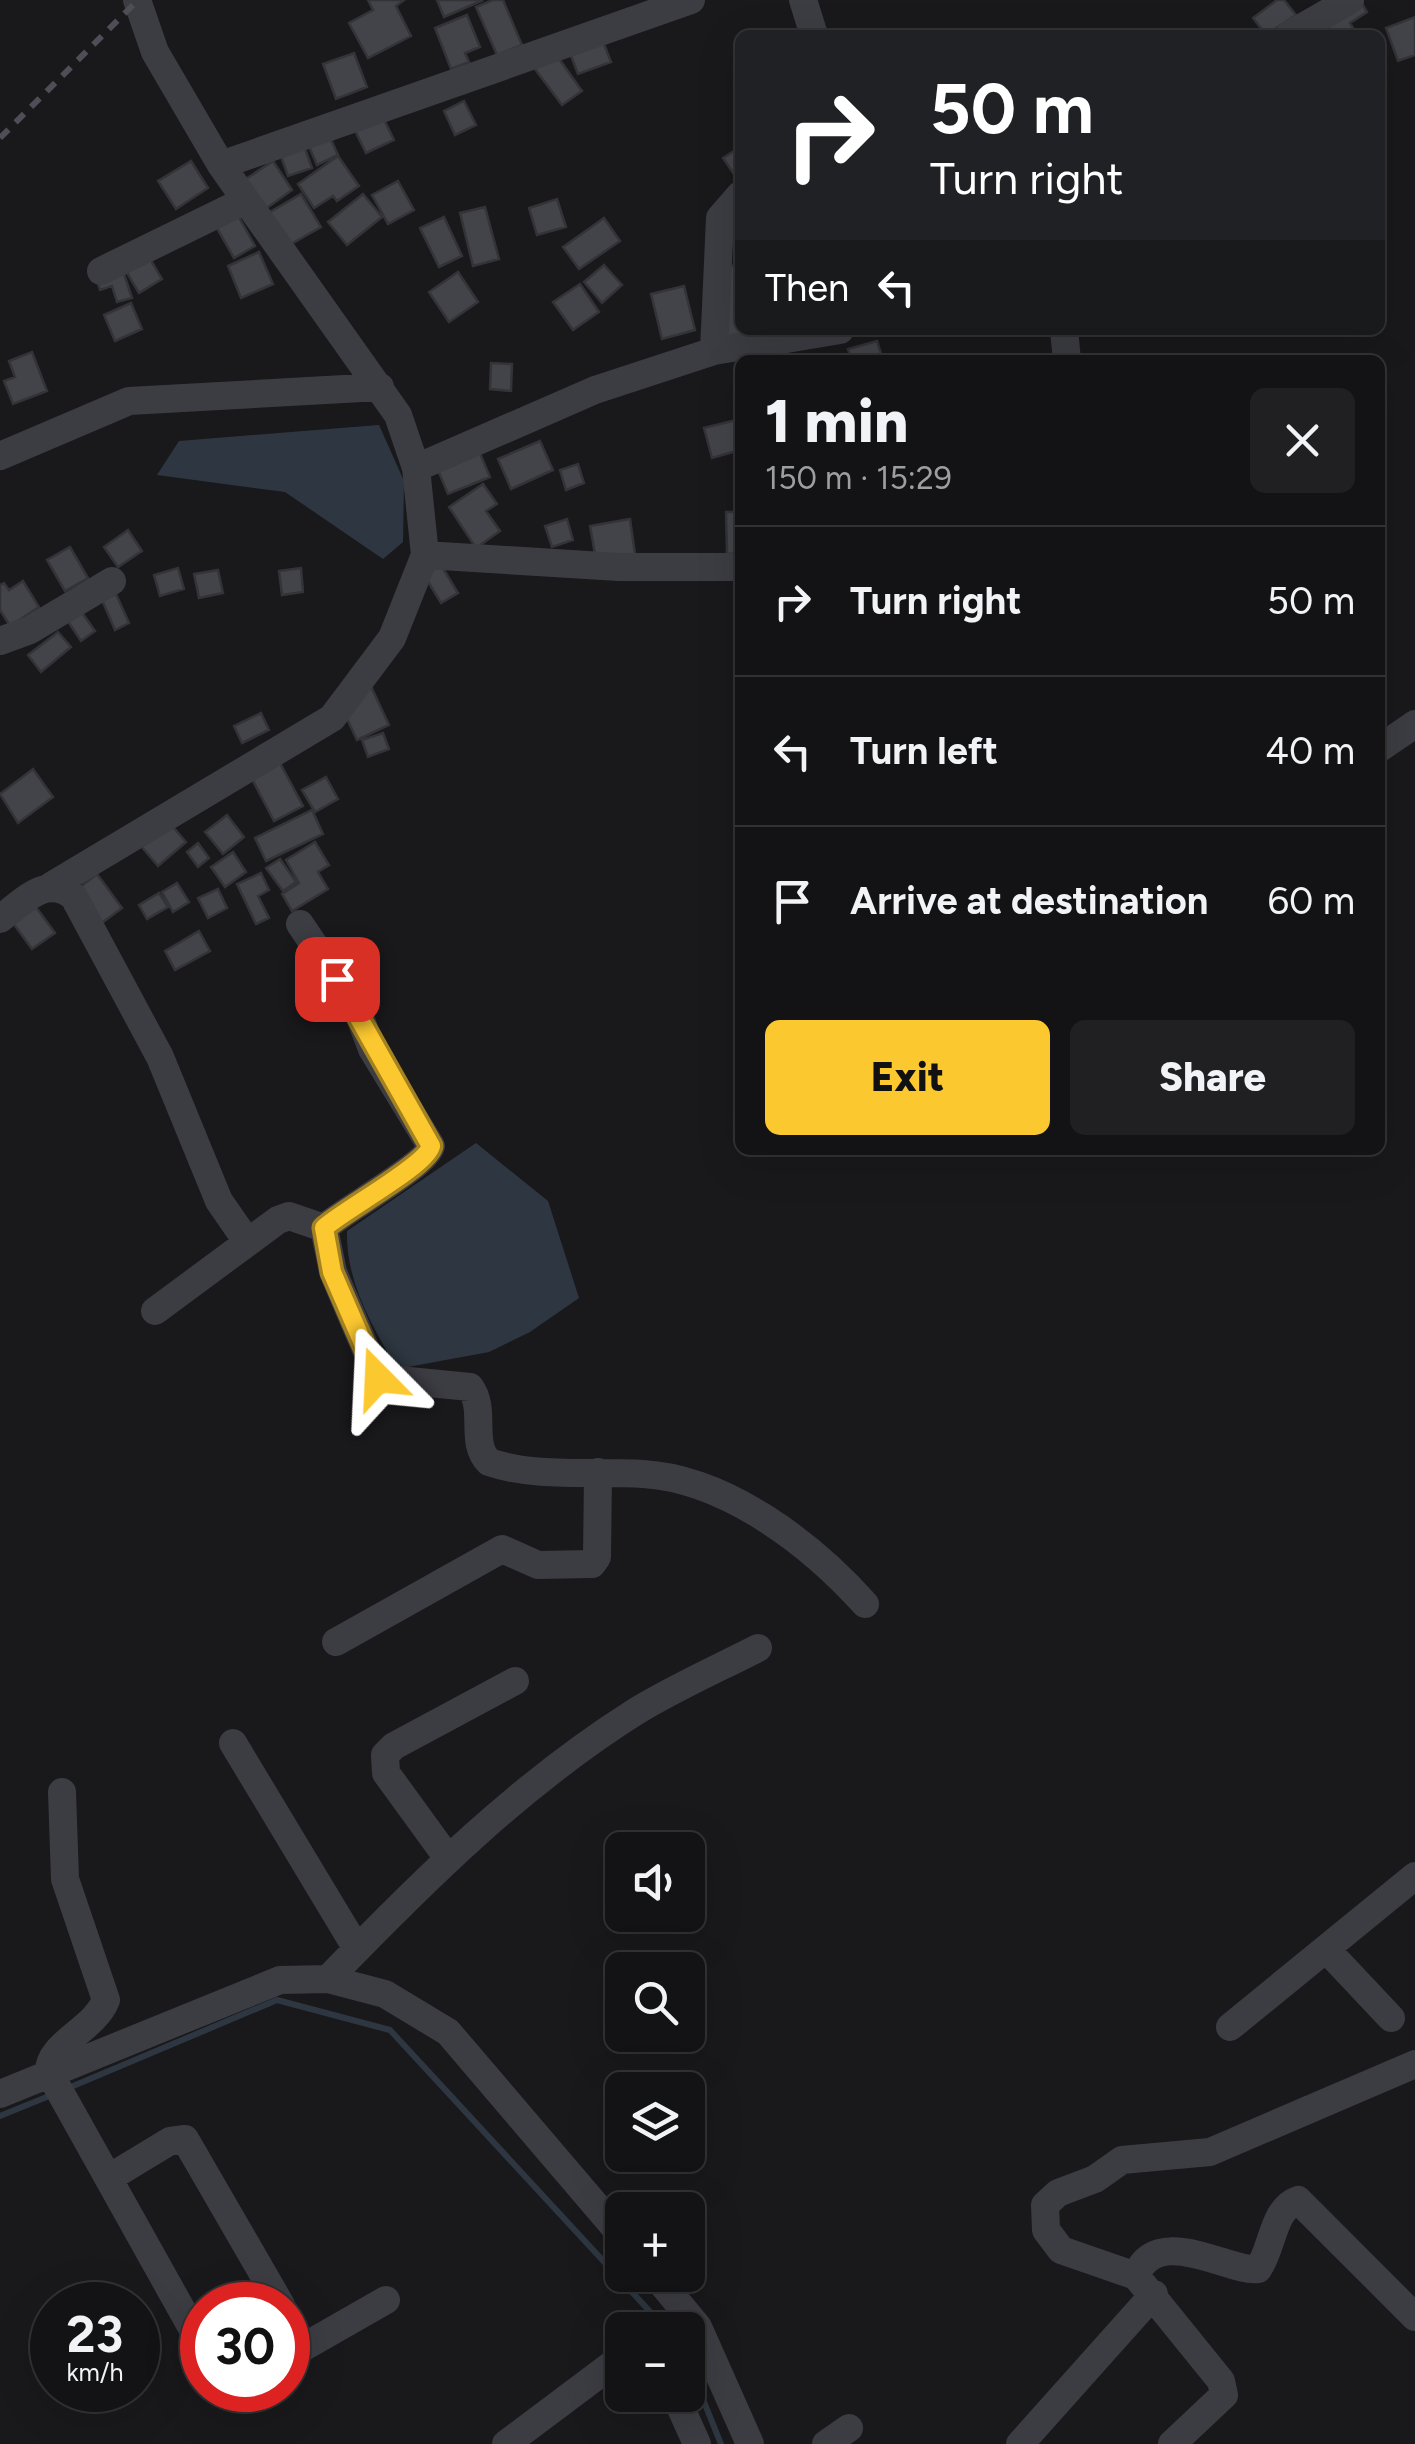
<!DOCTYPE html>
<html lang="en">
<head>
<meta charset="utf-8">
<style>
	body { margin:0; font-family:Figtree,sans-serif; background:#202022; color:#f1f3f6; height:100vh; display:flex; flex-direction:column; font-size:38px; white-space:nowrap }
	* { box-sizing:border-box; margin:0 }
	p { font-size:32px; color:#9d9ea0 }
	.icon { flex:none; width:55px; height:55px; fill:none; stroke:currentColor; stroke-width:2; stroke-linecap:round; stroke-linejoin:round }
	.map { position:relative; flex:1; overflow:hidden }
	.details { position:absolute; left:735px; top:355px; width:650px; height:800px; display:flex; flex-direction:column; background:#131315; border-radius:15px; box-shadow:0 10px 40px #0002,0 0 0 2px #323234 }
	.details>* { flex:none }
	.guide { position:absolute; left:735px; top:30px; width:650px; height:305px; border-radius:15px; box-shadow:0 10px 40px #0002,0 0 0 2px #323234; background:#202124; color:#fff; overflow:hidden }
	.buttons { position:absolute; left:605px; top:1832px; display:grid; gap:20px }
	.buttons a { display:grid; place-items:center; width:100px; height:100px; border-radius:15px; background:#131315; box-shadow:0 10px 40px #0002,0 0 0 2px #323234; font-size:50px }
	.speed { position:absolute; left:30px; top:2282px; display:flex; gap:20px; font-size:50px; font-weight:700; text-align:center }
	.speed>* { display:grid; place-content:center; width:130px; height:130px; border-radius:50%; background:#131315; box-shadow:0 10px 40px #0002,0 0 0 2px #323234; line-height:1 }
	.speed small { font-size:25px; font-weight:400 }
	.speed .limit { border:15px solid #d22; background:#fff; color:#111 }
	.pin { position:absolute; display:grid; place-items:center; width:85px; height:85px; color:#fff; margin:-42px; border-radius:20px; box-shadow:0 5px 15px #0006 }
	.me { position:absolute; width:110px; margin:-55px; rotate:339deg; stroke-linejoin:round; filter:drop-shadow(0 0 8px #0008) }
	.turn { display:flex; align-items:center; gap:35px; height:210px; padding:0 30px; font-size:45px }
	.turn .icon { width:130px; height:130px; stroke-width:2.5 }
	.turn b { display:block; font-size:70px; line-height:85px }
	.then { display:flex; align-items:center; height:95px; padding:0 30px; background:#0003; gap:20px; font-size:38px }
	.round { display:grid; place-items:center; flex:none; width:105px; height:105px; border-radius:15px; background:#202022 }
	.head { display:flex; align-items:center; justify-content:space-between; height:170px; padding:0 30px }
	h1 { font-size:60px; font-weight:800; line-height:75px }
	.action { display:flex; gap:20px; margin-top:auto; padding:20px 30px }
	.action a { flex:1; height:115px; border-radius:15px; background:#fcc830; color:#111; font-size:40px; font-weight:800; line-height:115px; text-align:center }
	.action a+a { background:#202022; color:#f1f3f6 }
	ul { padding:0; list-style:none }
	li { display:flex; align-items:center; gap:30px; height:150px; padding:0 30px; border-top:2px solid #323234 }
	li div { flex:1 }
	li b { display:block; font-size:38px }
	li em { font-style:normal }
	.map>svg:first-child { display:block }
</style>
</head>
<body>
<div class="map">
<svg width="1415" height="2444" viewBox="0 0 1415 2444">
	<rect width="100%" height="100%" fill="#19191c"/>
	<!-- water -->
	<path fill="#2e3741" d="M 379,425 L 404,481 L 403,542 L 383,559 L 285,492 L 157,475 L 179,441 Z
		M 476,1143 L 548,1201 L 579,1298 L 530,1332 L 489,1352 L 397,1369 C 372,1325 346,1283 347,1231 Z"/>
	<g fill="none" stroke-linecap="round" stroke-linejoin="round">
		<!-- stream -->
		<path stroke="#2e3741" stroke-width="6" d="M 66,2089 L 277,2000 L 390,2030 L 667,2330
			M 0,2116 L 54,2094
			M 688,2362 L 721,2444"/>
	</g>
	<!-- building -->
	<path fill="#434449" stroke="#333338" stroke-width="2.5" d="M 368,0 L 404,0 L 396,6 L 411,36 L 368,58 L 349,23 L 373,10 Z
		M 437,0 L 483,0 L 444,17 Z
		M 493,0 L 503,0 L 522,45 L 497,55 L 476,7 Z
		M 1277,0 L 1284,0 L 1296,15 L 1266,35 L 1253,18 Z
		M 1360,0 L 1367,12 L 1350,23 L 1357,35 L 1333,35 L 1325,21 Z
		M 467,15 L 480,47 L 465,53 L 469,62 L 451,69 L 435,28 Z
		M 1415,17 L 1415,55 L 1398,61 L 1386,28 Z
		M 599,31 L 611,62 L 578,74 L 566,43 Z
		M 550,46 L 582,91 L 562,105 L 529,61 Z
		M 354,53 L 367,87 L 336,99 L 323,64 Z
		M 375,101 L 394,140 L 366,153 L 347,114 Z
		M 464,101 L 476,125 L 455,135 L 444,111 Z
		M 328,133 L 338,155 L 317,165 L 307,142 Z
		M 303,143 L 312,168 L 288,176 L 279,151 Z
		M 740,147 L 740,183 L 723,158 Z
		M 338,156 L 359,186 L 337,201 L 333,196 L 314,208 L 298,184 Z
		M 191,161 L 208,188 L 176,209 L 158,181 Z
		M 273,161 L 292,190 L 264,210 L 244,180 Z
		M 398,181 L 414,210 L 388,224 L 372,195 Z
		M 301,194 L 321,227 L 284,248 L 265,215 Z
		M 363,194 L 382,217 L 347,245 L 328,222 Z
		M 557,199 L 566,227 L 537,235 L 529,208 Z
		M 485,207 L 499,259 L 473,266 L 460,213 Z
		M 236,212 L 255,246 L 234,258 L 214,223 Z
		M 444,217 L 462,256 L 439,267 L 420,228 Z
		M 604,218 L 620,241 L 579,269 L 563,247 Z
		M 146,252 L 162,279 L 139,293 L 123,266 Z
		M 259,252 L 273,284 L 241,298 L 228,266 Z
		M 120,262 L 132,298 L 117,302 L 112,286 L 100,290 L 94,270 Z
		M 604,265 L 622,285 L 602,303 L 584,282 Z
		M 740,265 L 740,330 L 758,330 L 716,342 L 709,268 Z
		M 458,272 L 478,302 L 449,322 L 429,292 Z
		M 580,284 L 599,312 L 573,330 L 553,302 Z
		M 684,286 L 695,330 L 662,339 L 651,294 Z
		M 131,303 L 142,329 L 115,341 L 104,315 Z
		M 877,341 L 883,360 L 851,360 L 848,349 Z
		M 32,352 L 47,391 L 13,404 L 4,381 L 15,377 L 9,361 Z
		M 491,363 L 512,364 L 511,391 L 490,389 Z
		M 740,419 L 740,450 L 712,458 L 704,428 Z
		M 540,441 L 553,470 L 511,489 L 498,459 Z
		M 479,451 L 490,477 L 448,494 L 437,468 Z
		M 578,464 L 584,483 L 566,490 L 560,470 Z
		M 483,484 L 497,504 L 486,511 L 500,531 L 476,548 L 449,507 Z
		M 726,512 L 740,512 L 740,553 L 727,554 Z
		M 567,519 L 573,540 L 552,547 L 545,526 Z
		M 630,519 L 635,554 L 596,560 L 590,526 Z
		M 128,530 L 142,551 L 118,567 L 104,547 Z
		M 70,547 L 88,578 L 65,591 L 47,560 Z
		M 441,565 L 458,593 L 441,603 L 424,575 Z
		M 178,568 L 184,589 L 160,596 L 154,575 Z
		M 301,568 L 303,592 L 282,595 L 279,571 Z
		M 218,570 L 223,593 L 199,598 L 194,574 Z
		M 23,581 L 39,607 L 10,626 L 0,610 L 0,585 L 4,583 L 9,590 Z
		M 116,594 L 129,623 L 115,630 L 102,600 Z
		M 76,604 L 95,631 L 81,641 L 63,614 Z
		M 58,632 L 71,647 L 41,672 L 28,655 Z
		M 367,678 L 389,725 L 357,740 L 335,693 Z
		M 261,713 L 269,730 L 242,743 L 234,726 Z
		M 383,733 L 389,749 L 368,757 L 362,740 Z
		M 280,763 L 303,806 L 274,821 L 251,777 Z
		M 33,769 L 53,797 L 18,823 L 0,794 Z
		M 326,777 L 338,799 L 315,812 L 302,790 Z
		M 312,810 L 323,834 L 266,861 L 255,838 Z
		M 227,815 L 244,837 L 223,854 L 205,832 Z
		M 168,821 L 186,842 L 158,866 L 140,845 Z
		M 315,842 L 329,865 L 318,872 L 328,889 L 292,911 L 282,894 L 299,883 L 286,860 Z
		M 198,843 L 209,858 L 198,867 L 187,852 Z
		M 233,852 L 246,872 L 225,887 L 211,867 Z
		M 280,859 L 296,882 L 283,891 L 266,868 Z
		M 261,873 L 269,890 L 258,896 L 269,918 L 256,924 L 237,884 Z
		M 97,874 L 122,908 L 91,931 L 66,898 Z
		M 177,883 L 189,902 L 173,912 L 162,892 Z
		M 218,889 L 227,908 L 208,918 L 198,898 Z
		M 159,893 L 168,907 L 147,919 L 139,905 Z
		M 36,907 L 55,933 L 32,949 L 13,923 Z
		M 199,931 L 210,951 L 175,970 L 165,951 Z"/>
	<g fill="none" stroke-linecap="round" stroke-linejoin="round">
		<!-- minor -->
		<path stroke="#3c3c43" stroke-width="28" d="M 803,0 L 814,35
			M 1289,35 L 1350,0
			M 221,165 L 691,0
			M 101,271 L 244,201
			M 1064,330 L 1067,360
			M 714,351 L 720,218 L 740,195
			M 0,456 L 129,401 L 380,387
			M 416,468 L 595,390 L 714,351 L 840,330
			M 425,555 L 619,567 L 740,567
			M 0,641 L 30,630 L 112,581
			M 1380,748 L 1415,724
			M 51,886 L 332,718 L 392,638 L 425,555 L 416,468 L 398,415 L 221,165 L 155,52 L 137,0
			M 0,919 C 24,901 47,874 74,897 L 160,1057 L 219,1201 L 246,1240
			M 300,924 L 356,1007 L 372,1049 L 431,1146 C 426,1166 345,1209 324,1228 L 333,1272 L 378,1378 L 470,1387 C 487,1410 469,1442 489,1462 C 535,1478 595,1471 643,1474 C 727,1479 811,1544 865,1604
			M 155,1311 L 278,1220 L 289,1216 L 324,1228
			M 336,1642 L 502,1549 L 538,1565 L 592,1564 L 597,1557 L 598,1472
			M 233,1743 L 357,1949
			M 62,1792 L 65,1879 L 106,2000 C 94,2030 48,2044 49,2072 L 202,2346
			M 447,1857 L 386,1773 L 385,1755 L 394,1746 L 515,1681
			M 1326,1949 L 1391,2018
			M 328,1979 C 423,1881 518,1786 635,1712 C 674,1688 717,1669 758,1648
			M 1230,2027 L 1415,1876
			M 0,2094 L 280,1980 L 328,1979 L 385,1994 L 448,2032 L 622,2236
			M 109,2178 L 170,2141 L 185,2139 L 281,2305
			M 655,2275 L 698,2327 L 750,2444
			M 1136,2276 C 1157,2222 1232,2274 1258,2269 C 1273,2249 1272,2209 1298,2200 L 1415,2317
			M 288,2356 L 386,2300
			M 675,2395 L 697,2444
			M 506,2444 L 622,2357
			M 826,2444 L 849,2428
			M 1020,2444 L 1154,2294
			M 1172,2444 L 1224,2395 L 1221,2381 L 1136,2276 L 1061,2250 L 1046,2230 L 1045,2205 L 1058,2193 L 1095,2179 L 1122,2160 L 1210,2152 L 1415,2064"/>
		<!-- rail -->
		<path stroke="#4d4e56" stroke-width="6" stroke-dasharray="12 10" stroke-linecap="butt" d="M 0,138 L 138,0"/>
	</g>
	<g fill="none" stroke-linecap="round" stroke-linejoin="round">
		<!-- route casing -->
		<g stroke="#a4821f" stroke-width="25">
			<path id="route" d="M 337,979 L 431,1146 C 426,1166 345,1209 324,1228 L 332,1272 L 378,1378"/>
		</g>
		<!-- route -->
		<use href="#route" stroke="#fcc830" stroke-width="18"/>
	</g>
</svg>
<div class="buttons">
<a><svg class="icon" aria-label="sound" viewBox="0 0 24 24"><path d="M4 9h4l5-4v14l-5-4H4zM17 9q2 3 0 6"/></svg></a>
<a><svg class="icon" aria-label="search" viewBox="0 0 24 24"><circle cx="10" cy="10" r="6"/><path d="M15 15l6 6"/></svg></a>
<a><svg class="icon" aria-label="layers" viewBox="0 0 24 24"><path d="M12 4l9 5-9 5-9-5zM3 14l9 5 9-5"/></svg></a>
<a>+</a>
<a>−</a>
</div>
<div class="speed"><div>23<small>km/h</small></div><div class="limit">30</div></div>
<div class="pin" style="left:337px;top:979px;background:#d93025"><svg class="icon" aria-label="arrive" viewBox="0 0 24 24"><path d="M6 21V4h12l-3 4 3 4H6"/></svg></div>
<svg class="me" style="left:378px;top:1378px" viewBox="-20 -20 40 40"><path d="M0-17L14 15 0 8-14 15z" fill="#fcc830" stroke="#fff" stroke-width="4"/></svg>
<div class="guide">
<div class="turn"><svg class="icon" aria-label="right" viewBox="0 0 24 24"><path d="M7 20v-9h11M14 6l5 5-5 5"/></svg><div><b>50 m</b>Turn right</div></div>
<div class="then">Then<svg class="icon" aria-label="left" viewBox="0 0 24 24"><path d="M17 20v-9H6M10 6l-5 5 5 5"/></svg></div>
</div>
<section class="details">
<div class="head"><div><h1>1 min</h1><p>150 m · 15:29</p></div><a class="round"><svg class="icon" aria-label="close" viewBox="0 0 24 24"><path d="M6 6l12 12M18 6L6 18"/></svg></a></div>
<ul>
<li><svg class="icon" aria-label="right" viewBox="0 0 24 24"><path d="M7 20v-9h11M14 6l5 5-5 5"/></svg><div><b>Turn right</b></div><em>50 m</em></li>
<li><svg class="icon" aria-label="left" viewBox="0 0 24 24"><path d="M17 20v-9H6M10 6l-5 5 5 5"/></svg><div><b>Turn left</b></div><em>40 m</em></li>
<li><svg class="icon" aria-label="arrive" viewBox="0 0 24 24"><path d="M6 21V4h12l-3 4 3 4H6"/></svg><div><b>Arrive at destination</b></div><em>60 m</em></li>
</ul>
<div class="action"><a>Exit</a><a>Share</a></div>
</section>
</div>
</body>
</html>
